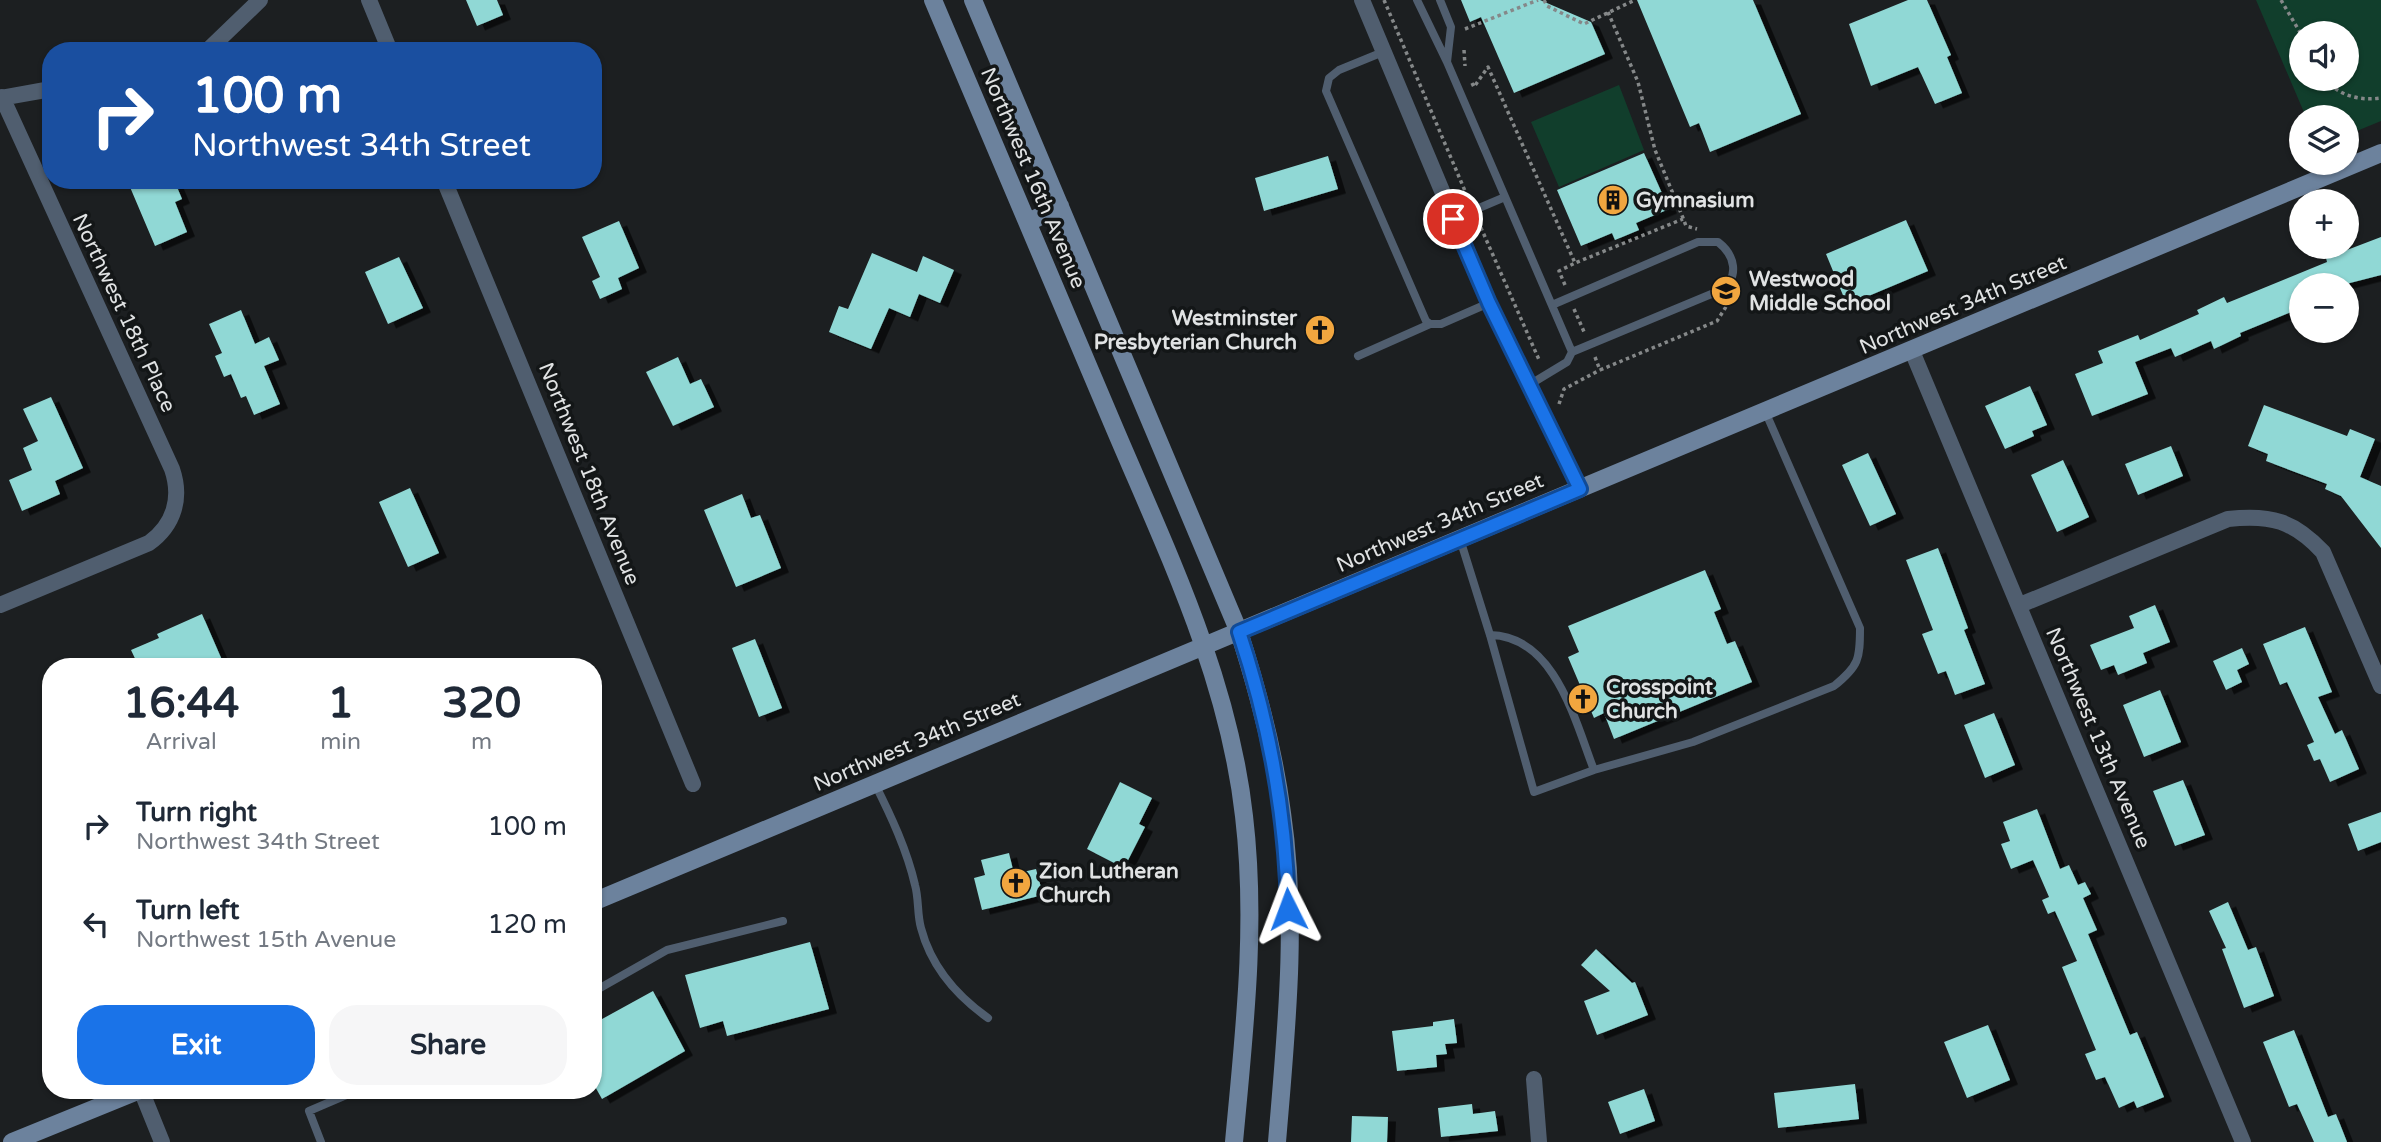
<!DOCTYPE html>
<html lang="en">
<head>
<meta charset="utf-8">
<style>
	body { margin:0; font-family:"Varela Round",sans-serif; background:#f6f6f7; color:#1f2937; height:100vh; display:flex; flex-direction:column; font-size:26px; white-space:nowrap }
	* { box-sizing:border-box; margin:0 }
	p { font-size:23px; color:#747a83 }
	.icon { flex:none; width:38px; height:38px; fill:none; stroke:currentColor; stroke-width:2; stroke-linecap:round; stroke-linejoin:round }
	.map { position:relative; flex:1; overflow:hidden }
	.sheet { position:absolute; left:42px; top:658px; width:560px; height:441px; display:flex; flex-direction:column; background:#fff; border-radius:28px; box-shadow:0 2px 5px #0004 }
	.sheet>* { flex:none }
	.guide { position:absolute; left:42px; top:42px; width:560px; height:147px; border-radius:28px; box-shadow:0 2px 5px #0004; background:#1a4fa0; color:#fff; overflow:hidden }
	.fabs { position:absolute; left:2289px; top:21px; display:grid; gap:14px }
	.fabs a { display:grid; place-items:center; width:70px; height:70px; border-radius:50%; background:#fff; box-shadow:0 2px 5px #0004; font-size:35px }
	.pin { position:absolute; display:grid; place-items:center; width:60px; height:60px; color:#fff; margin:-30px; border:4px solid #fff; border-radius:50%; box-shadow:0 2px 7px #0007 }
	.me { position:absolute; width:77px; margin:-38px; rotate:357deg; stroke-linejoin:round; filter:drop-shadow(0 0 5px #0008) }
	.turn { display:flex; align-items:center; gap:24px; height:147px; padding:0 35px; font-size:32px }
	.turn .icon { width:91px; height:91px; stroke-width:2.5 }
	.turn b { display:block; font-size:49px; line-height:60px }
	.eta { display:flex; justify-content:space-evenly; align-items:center; height:119px; text-align:center }
	.eta b { font-size:42px; font-weight:700; line-height:49px }
	.primary-button { display:flex; gap:14px; margin-top:auto; padding:14px 35px }
	.primary-button a { flex:1; height:80px; border-radius:28px; background:#1a73e8; color:#fff; font-size:28px; font-weight:700; line-height:80px; text-align:center }
	.primary-button a+a { background:#f6f6f7; color:#1f2937 }
	ul { padding:0; list-style:none }
	li { display:flex; align-items:center; gap:21px; height:98px; padding:0 35px }
	li div { flex:1 }
	li b { display:block; font-size:26px }
	li em { font-style:normal }
	.map>svg:first-child { display:block }
</style>
</head>
<body>
<div class="map">
<svg width="2381" height="1142" viewBox="0 0 2381 1142">
	<defs>
		<filter id="shadow"><feDropShadow dx="8" dy="4.5" stdDeviation="0" flood-color="#0009"/></filter>
	</defs>
	<rect width="100%" height="100%" fill="#1c1f21"/>
	<!-- green -->
	<path fill="#113e2c" fill-rule="evenodd" d="M 2256,0 L 2381,0 L 2381,121 L 2347,135 L 2347,117 L 2306,117 ZM 2301,33 L 2347,33 L 2347,79 L 2301,79 Z
		M 1619,85 L 1644,150 L 1559,187 L 1531,122 Z"/>
	<!-- building -->
	<path fill="#90d8d5" filter="url(#shadow)" d="M 466,0 L 497,0 L 503,15 L 477,26 Z
		M 1461,0 L 1540,0 L 1591,22 L 1605,54 L 1514,93 L 1481,17 L 1470,22 Z
		M 1637,0 L 1753,0 L 1801,114 L 1710,152 L 1699,123 L 1690,127 Z
		M 1908,0 L 1927,0 L 1951,55 L 1947,57 L 1962,93 L 1935,104 L 1918,67 L 1871,86 L 1849,24 Z
		M 1644,153 L 1669,209 L 1636,223 L 1639,230 L 1615,240 L 1612,233 L 1581,246 L 1557,190 Z
		M 1328,156 L 1338,189 L 1264,211 L 1255,178 Z
		M 127,180 L 174,180 L 182,199 L 175,202 L 187,232 L 155,246 Z
		M 1906,220 L 1928,271 L 1847,305 L 1826,254 Z
		M 619,221 L 639,268 L 618,278 L 622,289 L 600,299 L 592,281 L 600,277 L 582,237 Z
		M 2381,237 L 2381,275 L 2342,285 L 2301,285 L 2301,308 L 2240,333 L 2241,336 L 2214,349 L 2211,341 L 2175,357 L 2171,348 L 2135,362 L 2148,394 L 2092,416 L 2075,374 L 2103,363 L 2098,351 L 2138,335 L 2140,340 L 2199,314 L 2197,310 L 2224,297 L 2227,303 L 2327,262 L 2326,258 Z
		M 872,253 L 917,272 L 923,256 L 954,270 L 940,303 L 919,294 L 910,317 L 889,308 L 871,349 L 829,332 L 839,306 L 848,309 Z
		M 399,257 L 423,308 L 388,324 L 365,272 Z
		M 241,310 L 255,344 L 269,337 L 279,360 L 264,366 L 280,404 L 254,415 L 246,396 L 241,398 L 231,374 L 224,377 L 215,356 L 222,353 L 209,324 Z
		M 678,357 L 690,384 L 701,379 L 714,407 L 673,426 L 646,372 Z
		M 2030,386 L 2047,425 L 2032,431 L 2034,436 L 2005,449 L 1985,406 Z
		M 51,397 L 83,468 L 55,481 L 60,494 L 22,511 L 9,480 L 32,470 L 23,448 L 38,441 L 23,409 Z
		M 2264,405 L 2347,436 L 2350,429 L 2375,439 L 2360,477 L 2381,486 L 2381,548 L 2341,496 L 2325,489 L 2327,484 L 2266,461 L 2268,454 L 2248,446 Z
		M 2171,446 L 2183,476 L 2138,495 L 2125,464 Z
		M 1868,453 L 1896,514 L 1870,526 L 1842,465 Z
		M 2063,460 L 2089,517 L 2057,532 L 2031,475 Z
		M 410,488 L 439,553 L 408,567 L 379,502 Z
		M 742,494 L 751,518 L 760,515 L 781,568 L 736,587 L 704,510 Z
		M 1938,548 L 1968,628 L 1964,630 L 1985,684 L 1955,695 L 1946,671 L 1938,674 L 1922,634 L 1933,630 L 1906,560 Z
		M 1705,570 L 1721,609 L 1714,612 L 1727,644 L 1735,641 L 1752,682 L 1614,739 L 1604,713 L 1594,718 L 1568,657 L 1579,652 L 1568,626 Z
		M 2155,605 L 2170,642 L 2143,653 L 2147,663 L 2118,675 L 2114,665 L 2101,670 L 2090,645 L 2134,628 L 2129,616 Z
		M 202,614 L 225,667 L 139,667 L 131,650 L 159,638 L 157,634 Z
		M 2305,627 L 2332,692 L 2318,697 L 2335,734 L 2342,730 L 2359,769 L 2330,782 L 2320,759 L 2314,761 L 2307,745 L 2314,742 L 2287,682 L 2280,685 L 2263,644 Z
		M 755,639 L 782,708 L 759,717 L 732,648 Z
		M 2242,648 L 2249,664 L 2237,670 L 2242,682 L 2226,690 L 2213,661 Z
		M 2160,690 L 2181,742 L 2144,757 L 2123,705 Z
		M 1994,713 L 2015,765 L 1985,778 L 1964,725 Z
		M 2183,780 L 2205,835 L 2175,846 L 2153,791 Z
		M 1120,782 L 1152,798 L 1139,824 L 1145,827 L 1124,868 L 1087,849 Z
		M 2037,809 L 2060,869 L 2069,865 L 2078,885 L 2085,882 L 2091,894 L 2083,898 L 2097,930 L 2088,934 L 2130,1035 L 2137,1032 L 2164,1097 L 2137,1108 L 2134,1101 L 2119,1108 L 2105,1077 L 2096,1080 L 2085,1054 L 2096,1050 L 2062,967 L 2077,961 L 2055,911 L 2048,914 L 2042,900 L 2049,897 L 2033,860 L 2011,869 L 2001,844 L 2010,841 L 2003,822 Z
		M 2381,812 L 2381,842 L 2358,851 L 2348,824 Z
		M 1009,853 L 1014,874 L 1036,869 L 1043,895 L 982,910 L 974,878 L 985,875 L 981,860 Z
		M 2228,902 L 2248,950 L 2256,947 L 2274,996 L 2244,1008 L 2222,949 L 2226,948 L 2209,911 Z
		M 810,942 L 829,1009 L 727,1036 L 723,1021 L 700,1028 L 685,975 Z
		M 1596,949 L 1632,983 L 1635,982 L 1648,1015 L 1597,1035 L 1584,1001 L 1610,991 L 1581,965 Z
		M 653,991 L 685,1051 L 602,1099 L 593,1083 L 593,1024 Z
		M 1454,1019 L 1457,1043 L 1445,1044 L 1447,1054 L 1436,1055 L 1437,1067 L 1397,1071 L 1392,1031 L 1433,1026 L 1433,1022 Z
		M 1988,1025 L 2010,1080 L 1967,1098 L 1944,1042 Z
		M 2294,1030 L 2328,1117 L 2336,1114 L 2347,1142 L 2314,1142 L 2297,1104 L 2289,1107 L 2263,1042 Z
		M 1855,1084 L 1859,1119 L 1778,1128 L 1774,1093 Z
		M 1644,1089 L 1655,1121 L 1620,1134 L 1608,1102 Z
		M 1472,1104 L 1473,1114 L 1495,1111 L 1498,1131 L 1441,1137 L 1438,1108 Z
		M 1352,1116 L 1388,1117 L 1387,1142 L 1351,1142 Z"/>
	<g fill="none" stroke-linecap="round" stroke-linejoin="round">
		<!-- path -->
		<path stroke="#858889" stroke-width="3.5" stroke-dasharray="3.5 3.5" stroke-linecap="butt" d="M 1384,0 L 1468,198
			M 1544,0 L 1547,6 L 1584,24 L 1635,0
			M 2281,0 L 2301,34
			M 1608,12 L 1638,82 L 1655,150 L 1683,218 L 1686,226 L 1697,229
			M 1465,29 L 1538,0
			M 1464,50 L 1465,66
			M 2325,79 C 2339,96 2360,101 2381,98
			M 1472,83 L 1474,87 L 1488,67 L 1575,263 L 1683,219
			M 1478,221 L 1540,362
			M 1565,285 L 1559,271 L 1575,263
			M 1574,309 L 1585,334
			M 1595,357 L 1600,370 L 1717,321 L 1729,302
			M 1559,404 L 1564,389 L 1600,370"/>
		<!-- lane -->
		<path stroke="#505e6f" stroke-width="8" d="M 1417,0 L 1447,62
			M 1440,0 L 1451,27 L 1447,62 L 1572,352 L 1567,362 L 1529,385
			M 1383,52 L 1339,70 L 1329,78 L 1326,91 L 1426,321 L 1430,324 L 1441,324 L 1489,303
			M 1453,219 L 1505,197
			M 1552,305 L 1698,242 L 1718,242 C 1735,255 1740,277 1721,290 L 1572,352
			M 1358,356 L 1430,324
			M 1460,539 L 1490,635 L 1534,792 L 1594,770 C 1575,721 1555,636 1490,635
			M 1594,770 L 1693,742 L 1834,686 C 1859,666 1860,659 1860,628 L 1765,411
			M 875,784 C 891,816 907,850 915,885 C 919,899 917,914 921,928 C 931,966 957,996 988,1018
			M 593,992 L 667,950 L 783,921
			M 321,1142 L 309,1111 L 358,1090"/>
		<!-- street -->
		<path stroke="#505e6f" stroke-width="16" d="M 369,0 L 390,51
			M 1362,0 L 1489,303 L 1580,489
			M 207,51 L 260,0
			M 0,98 L 51,89
			M 444,180 L 693,784
			M 1912,351 L 2243,1142
			M 0,605 L 149,543 C 174,525 182,498 172,469 L 2,97
			M 2020,605 L 2228,519 C 2271,514 2294,521 2323,552 L 2381,686
			M 1534,1079 L 1539,1142
			M 141,1090 L 162,1142"/>
		<!-- secondary -->
		<path stroke="#6c829d" stroke-width="18" d="M 933,0 C 993,145 1056,289 1117,434 C 1170,558 1229,681 1244,816 C 1257,925 1244,1034 1234,1142
			M 973,0 L 1239,632 C 1258,691 1274,751 1282,813 C 1298,922 1286,1033 1277,1142
			M 1029,222 L 1060,206
			M 593,902 L 2381,153
			M 12,1142 L 140,1090"/>
	</g>
	<g fill="none" stroke-linecap="round" stroke-linejoin="round">
		<!-- route casing -->
		<g stroke="#114b97" stroke-width="18">
			<path id="route" d="M 1288,909 C 1286,813 1269,722 1239,632 L 1580,489 L 1489,303 L 1453,219"/>
		</g>
		<!-- route -->
		<use href="#route" stroke="#1a73e8" stroke-width="12"/>
	</g>
	<!-- icons -->
	<defs>
		<g id="building-disc" transform="scale(1.575)"><circle r="9.5" fill="#f1a63f" stroke="#131617"/><path d="M-4-6H4V6H1V3H-1V6H-4ZM-2.5-4.3h1.7v1.8h-1.7ZM.8-4.3h1.7v1.8H.8ZM-2.5-1h1.7V.8h-1.7ZM.8-1h1.7V.8H.8Z" fill="#111"/></g>
		<g id="school-disc" transform="scale(1.575)"><circle r="9.5" fill="#f1a63f" stroke="#131617"/><path d="M0-5L7-2L0 1L-7-2ZM-4 1L0 2.5L4 1V4Q0 6-4 4Z" fill="#111"/></g>
		<g id="church-disc" transform="scale(1.575)"><circle r="9.5" fill="#f1a63f" stroke="#131617"/><path d="M-1.2-6h2.4v3.5h3.3v2.4h-3.3V6h-2.4V-.1h-3.3v-2.4h3.3Z" fill="#111"/></g>
	</defs>
	<g fill-rule="evenodd">
		<use href="#building-disc" x="1613" y="200"/>
		<use href="#school-disc" x="1726" y="291"/>
		<use href="#church-disc" x="1320" y="330"/>
		<use href="#church-disc" x="1583" y="699"/>
		<use href="#church-disc" x="1016" y="883"/>
	</g>
	<g text-anchor="middle" dominant-baseline="central" stroke-width="7" stroke-linejoin="round" paint-order="stroke">
		<!-- street labels -->
		<g font-size="21" fill="#e0e2e3" stroke="#131617">
			<text transform="translate(1033 178) rotate(67)">Northwest 16th Avenue</text>
			<text transform="translate(1963 305) rotate(-23)">Northwest 34th Street</text>
			<text transform="translate(124 313) rotate(65)">Northwest 18th Place</text>
			<text transform="translate(589 474) rotate(68)">Northwest 18th Avenue</text>
			<text transform="translate(1440 523) rotate(-23)">Northwest 34th Street</text>
			<text transform="translate(2098 738) rotate(67)">Northwest 13th Avenue</text>
			<text transform="translate(917 742) rotate(-23)">Northwest 34th Street</text>
		</g>
		<!-- poi labels -->
		<g font-size="21" font-weight="bold" fill="#e0e2e3" stroke="#131617" text-anchor="start">
			<text x="1636" y="200">Gymnasium</text>
			<text x="1749" y="279">Westwood<tspan x="1749" dy="24">Middle School</tspan></text>
			<text x="1297" y="318" text-anchor="end">Westminster<tspan x="1297" dy="24">Presbyterian Church</tspan></text>
			<text x="1606" y="687">Crosspoint<tspan x="1606" dy="24">Church</tspan></text>
			<text x="1039" y="871">Zion Lutheran<tspan x="1039" dy="24">Church</tspan></text>
		</g>
	</g>
</svg>
<div class="fabs">
<a><svg class="icon" aria-label="sound" viewBox="0 0 24 24"><path d="M4 9h4l5-4v14l-5-4H4zM17 9q2 3 0 6"/></svg></a>
<a><svg class="icon" aria-label="layers" viewBox="0 0 24 24"><path d="M12 4l9 5-9 5-9-5zM3 14l9 5 9-5"/></svg></a>
<a>+</a>
<a>−</a>
</div>
<div class="pin" style="left:1453px;top:219px;background:#d93025"><svg class="icon" aria-label="arrive" viewBox="0 0 24 24"><path d="M6 21V4h12l-3 4 3 4H6"/></svg></div>
<svg class="me" style="left:1288px;top:909px" viewBox="-20 -20 40 40"><path d="M0-17L14 15 0 8-14 15z" fill="#1a73e8" stroke="#fff" stroke-width="4"/></svg>
<div class="guide">
<div class="turn"><svg class="icon" aria-label="right" viewBox="0 0 24 24"><path d="M7 20v-9h11M14 6l5 5-5 5"/></svg><div><b>100 m</b>Northwest 34th Street</div></div>
</div>
<section class="sheet">
<div class="eta">
<div><b>16:44</b><p>Arrival</p></div>
<div><b>1</b><p>min</p></div>
<div><b>320</b><p>m</p></div>
</div>
<ul>
<li><svg class="icon" aria-label="right" viewBox="0 0 24 24"><path d="M7 20v-9h11M14 6l5 5-5 5"/></svg><div><b>Turn right</b><p>Northwest 34th Street</p></div><em>100 m</em></li>
<li><svg class="icon" aria-label="left" viewBox="0 0 24 24"><path d="M17 20v-9H6M10 6l-5 5 5 5"/></svg><div><b>Turn left</b><p>Northwest 15th Avenue</p></div><em>120 m</em></li>
</ul>
<div class="primary-button"><a>Exit</a><a>Share</a></div>
</section>
</div>
</body>
</html>
